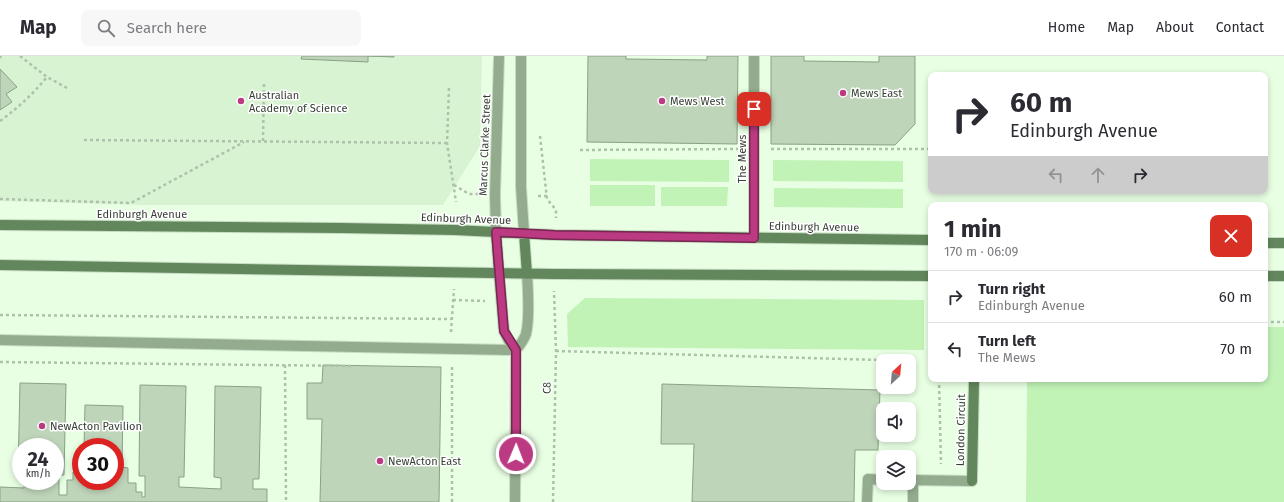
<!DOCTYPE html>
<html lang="en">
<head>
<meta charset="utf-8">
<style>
	body { margin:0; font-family:"Fira Sans",sans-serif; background:#f7f7f7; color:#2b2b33; height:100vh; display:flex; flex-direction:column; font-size:15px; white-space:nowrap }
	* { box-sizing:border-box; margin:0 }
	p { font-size:13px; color:#7c7c81 }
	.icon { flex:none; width:22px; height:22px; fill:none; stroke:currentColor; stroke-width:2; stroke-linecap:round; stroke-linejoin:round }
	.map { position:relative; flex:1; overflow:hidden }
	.drawer { position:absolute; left:928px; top:146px; width:340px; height:180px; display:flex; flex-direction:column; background:#fff; border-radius:8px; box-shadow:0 2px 6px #0003 }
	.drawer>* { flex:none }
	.hud { position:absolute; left:928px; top:16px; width:340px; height:122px; border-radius:8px; box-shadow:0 2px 6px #0003; background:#fff; color:#2b2b33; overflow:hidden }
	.needle { width:26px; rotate:26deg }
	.tools { position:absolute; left:876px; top:298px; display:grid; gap:8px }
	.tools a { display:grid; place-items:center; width:40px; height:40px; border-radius:8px; background:#fff; box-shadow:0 2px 6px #0003; font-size:20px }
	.speed { position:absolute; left:12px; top:382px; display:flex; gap:8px; font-size:20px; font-weight:700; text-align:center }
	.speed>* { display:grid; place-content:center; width:52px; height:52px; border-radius:50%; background:#fff; box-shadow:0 2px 6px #0003; line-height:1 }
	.speed small { font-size:10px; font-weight:400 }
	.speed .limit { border:6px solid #d22; background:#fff; color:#111 }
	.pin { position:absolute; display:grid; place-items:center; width:34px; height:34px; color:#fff; margin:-17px; border-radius:8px; box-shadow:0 2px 6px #0006 }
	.me { position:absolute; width:44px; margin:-22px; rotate:1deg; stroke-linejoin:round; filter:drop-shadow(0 0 3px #0008) }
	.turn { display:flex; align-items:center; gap:14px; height:84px; padding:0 16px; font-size:18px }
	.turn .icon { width:52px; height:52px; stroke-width:2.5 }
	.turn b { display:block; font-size:28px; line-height:34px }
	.lanes { display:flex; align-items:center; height:38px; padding:0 16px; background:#0003; justify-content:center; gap:20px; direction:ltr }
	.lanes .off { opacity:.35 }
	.round { display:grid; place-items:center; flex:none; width:42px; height:42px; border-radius:8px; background:#f7f7f7 }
	.head { display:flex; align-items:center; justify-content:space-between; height:68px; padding:0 16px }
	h1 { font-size:24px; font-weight:700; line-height:30px }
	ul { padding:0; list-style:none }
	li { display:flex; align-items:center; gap:12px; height:52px; padding:0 16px; border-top:1px solid #e1e1e2 }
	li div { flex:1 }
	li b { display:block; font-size:15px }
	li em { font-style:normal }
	header { display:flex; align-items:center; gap:24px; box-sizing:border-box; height:56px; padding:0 20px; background:#fff; border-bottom:1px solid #e1e1e2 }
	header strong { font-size:19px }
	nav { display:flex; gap:22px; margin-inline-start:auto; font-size:14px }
	.search { width:280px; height:36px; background:#f7f7f7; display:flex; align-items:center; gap:10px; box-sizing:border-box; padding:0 14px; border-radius:8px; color:#7c7c81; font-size:15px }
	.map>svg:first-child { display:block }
</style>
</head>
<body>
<header>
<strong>Map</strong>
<div class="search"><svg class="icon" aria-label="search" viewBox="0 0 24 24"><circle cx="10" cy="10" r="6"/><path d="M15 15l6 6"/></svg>Search here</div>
<nav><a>Home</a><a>Map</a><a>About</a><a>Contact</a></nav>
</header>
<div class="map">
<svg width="1284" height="446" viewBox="0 0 1284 446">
	<rect width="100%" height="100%" fill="#e8ffe3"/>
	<!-- built -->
	<path fill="#d7f3d1" d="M 0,0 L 482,0 L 480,90 L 443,149 L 145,149 L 0,145 Z"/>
	<!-- green -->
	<path fill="#c1f3b6" d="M 590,103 L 729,104 L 729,126 L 590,125 Z
		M 773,104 L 903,105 L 903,126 L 773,125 Z
		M 590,129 L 655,129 L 655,150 L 590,150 Z
		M 661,131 L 728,131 L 727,150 L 661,150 Z
		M 774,132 L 903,133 L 903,152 L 774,151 Z
		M 585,242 L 924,244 L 924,294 L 568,291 L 567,258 Z
		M 1265,271 L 1284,271 L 1284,446 L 1026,446 L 1027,323 L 1265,323 Z"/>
	<!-- building -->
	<path fill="#bfd5ba" stroke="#8ba087" d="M 302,0 L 394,0 L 394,1 L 368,0 L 368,6 L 301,3 Z
		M 588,0 L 626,0 L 626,3 L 707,4 L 707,0 L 738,0 L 737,88 L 587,86 Z
		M 771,0 L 804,0 L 804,5 L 879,6 L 879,0 L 915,0 L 915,68 L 895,89 L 771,88 Z
		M 0,13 L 17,31 L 6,38 L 12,46 L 0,54 Z
		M 323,309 L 441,311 L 439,446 L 320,446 L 322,363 L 307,363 L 307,327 L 322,327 Z
		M 20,327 L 66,328 L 64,419 L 59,419 L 59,439 L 67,439 L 67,424 L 73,424 L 73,416 L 81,416 L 81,425 L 87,425 L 87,432 L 90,432 L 90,425 L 115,425 L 115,391 L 84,391 L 85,349 L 123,350 L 122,411 L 128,412 L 128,427 L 136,427 L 136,436 L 142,436 L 142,441 L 145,441 L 145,420 L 139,420 L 140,329 L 186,330 L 184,421 L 179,421 L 179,431 L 221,433 L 221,422 L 214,421 L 215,330 L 261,331 L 259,423 L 253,423 L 253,433 L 267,433 L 267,446 L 0,446 L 0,431 L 24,432 L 24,425 L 55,425 L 55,391 L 21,391 L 21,418 L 18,418 Z
		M 662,328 L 880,334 L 878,394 L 855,394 L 854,446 L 692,446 L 694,388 L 661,388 Z"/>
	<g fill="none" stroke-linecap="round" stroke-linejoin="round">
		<!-- service casing -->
		<g stroke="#c8dcc4" stroke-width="12">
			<path id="service" d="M 754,182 L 754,0
				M 0,284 L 516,294
				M 909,424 L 972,425
				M 867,446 L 868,423 L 883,424
				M 913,446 L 913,424"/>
		</g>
		<!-- minor casing -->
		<g stroke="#c8dcc4" stroke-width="12">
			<path id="minor" d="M 499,217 L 504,275 L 509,285 L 516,294
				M 515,446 L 516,294 C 520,289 524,284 526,278 C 530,262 528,234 527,218"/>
		</g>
		<!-- tertiary casing -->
		<g stroke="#c8dcc4" stroke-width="12">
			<path id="tertiary" d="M 521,0 L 521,131 L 524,177
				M 496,176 L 495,139 L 499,0"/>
		</g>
		<!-- secondary casing -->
		<g stroke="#c8dcc4" stroke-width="12">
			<path id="secondary" d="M 0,169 L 341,172 L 455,174 L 555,179 L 931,184
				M 496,176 L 499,217
				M 524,177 L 527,218
				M 1265,187 L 1284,187
				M 0,209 L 554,218 L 931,220
				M 1265,220 L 1284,220
				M 972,425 L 974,323"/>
		</g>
		<!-- path -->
		<path stroke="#aec1ab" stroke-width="2.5" stroke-dasharray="3 3" stroke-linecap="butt" d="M 20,0 L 47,21 L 67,32
			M 0,2 L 1,0
			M 449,32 L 447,87 L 456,146
			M 0,65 C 19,51 32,39 47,21
			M 540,80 L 547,143 L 556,154 L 556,162
			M 84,84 L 447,87
			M 263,85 L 264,27
			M 771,93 L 931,93
			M 580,94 L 738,93
			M 454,129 L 469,138 L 479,138
			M 538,140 L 547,140
			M 0,143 L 131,147 L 244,86
			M 453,244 L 485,245
			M 0,259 L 451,263
			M 1265,266 L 1284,266
			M 451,276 L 454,233
			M 556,295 L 880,304
			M 0,306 L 353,310
			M 285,309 L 286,446
			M 452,311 L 452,446
			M 939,323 L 941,408
			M 553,446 L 556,295 L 554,235"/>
		<!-- service -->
		<use href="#service" stroke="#93ac8e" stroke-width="10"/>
		<!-- minor -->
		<use href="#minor" stroke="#93ac8e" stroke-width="10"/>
		<!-- tertiary -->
		<use href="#tertiary" stroke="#93ac8e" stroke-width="10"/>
		<!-- secondary -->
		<use href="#secondary" stroke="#63875c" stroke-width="10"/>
	</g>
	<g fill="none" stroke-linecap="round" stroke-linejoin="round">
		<!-- route casing -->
		<g stroke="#7a2654" stroke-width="10">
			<path id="route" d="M 516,398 L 516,294 L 504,275 L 496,176 L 555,179 L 754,182 L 754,53"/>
		</g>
		<!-- route -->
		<use href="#route" stroke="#bc3a82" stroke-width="7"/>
	</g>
	<!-- markers -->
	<g fill="#bc3a82" stroke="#fff" stroke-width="1.5">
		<circle cx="843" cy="37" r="4"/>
		<circle cx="241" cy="45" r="4"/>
		<circle cx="662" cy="45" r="4"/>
		<circle cx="42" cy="370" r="4"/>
		<circle cx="380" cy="405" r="4"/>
	</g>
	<g text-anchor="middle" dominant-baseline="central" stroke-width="3" stroke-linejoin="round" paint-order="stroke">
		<!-- poi labels -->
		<g font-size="11" fill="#363f35" stroke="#fff" text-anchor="start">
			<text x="851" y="37">Mews East</text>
			<text x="249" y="39">Australian<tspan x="249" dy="13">Academy of Science</tspan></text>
			<text x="670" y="45">Mews West</text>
			<text x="50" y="370">NewActon Pavilion</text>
			<text x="388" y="405">NewActon East</text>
		</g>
		<!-- street labels -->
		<g font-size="11" fill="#363f35" stroke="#fff">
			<text transform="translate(485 89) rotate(-88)">Marcus Clarke Street</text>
			<text transform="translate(742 103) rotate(-90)">The Mews</text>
			<text x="142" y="158">Edinburgh Avenue</text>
			<text transform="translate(466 163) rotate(2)">Edinburgh Avenue</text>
			<text transform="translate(814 171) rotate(1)">Edinburgh Avenue</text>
			<text transform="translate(547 332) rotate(-89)">C8</text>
			<text transform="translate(961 374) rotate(-89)">London Circuit</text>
		</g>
	</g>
</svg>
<div class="tools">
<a><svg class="needle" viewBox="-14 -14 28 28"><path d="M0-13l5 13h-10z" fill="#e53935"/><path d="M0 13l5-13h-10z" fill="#7c7c81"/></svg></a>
<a><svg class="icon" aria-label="sound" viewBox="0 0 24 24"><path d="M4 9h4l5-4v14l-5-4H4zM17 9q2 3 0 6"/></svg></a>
<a><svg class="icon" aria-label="layers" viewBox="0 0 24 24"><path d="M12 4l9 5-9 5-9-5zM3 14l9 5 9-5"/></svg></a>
</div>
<div class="speed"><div>24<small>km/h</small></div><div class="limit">30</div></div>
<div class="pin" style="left:754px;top:53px;background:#d93025"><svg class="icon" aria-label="arrive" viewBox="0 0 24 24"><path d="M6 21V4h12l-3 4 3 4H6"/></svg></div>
<svg class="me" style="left:516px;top:398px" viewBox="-20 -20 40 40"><circle r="17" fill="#bc3a82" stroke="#fff" stroke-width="3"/><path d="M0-11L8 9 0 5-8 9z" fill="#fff"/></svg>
<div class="hud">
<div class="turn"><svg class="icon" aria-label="right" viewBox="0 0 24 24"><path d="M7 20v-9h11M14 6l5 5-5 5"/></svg><div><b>60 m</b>Edinburgh Avenue</div></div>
<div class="lanes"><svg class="icon off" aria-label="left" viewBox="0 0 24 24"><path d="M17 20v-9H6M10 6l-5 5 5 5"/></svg><svg class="icon off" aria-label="ahead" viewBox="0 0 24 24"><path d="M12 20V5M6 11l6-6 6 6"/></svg><svg class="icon" aria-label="right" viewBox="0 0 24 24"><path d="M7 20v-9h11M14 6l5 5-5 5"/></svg></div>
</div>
<section class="drawer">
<div class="head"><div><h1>1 min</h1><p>170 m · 06:09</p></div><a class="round" style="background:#d93025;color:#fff"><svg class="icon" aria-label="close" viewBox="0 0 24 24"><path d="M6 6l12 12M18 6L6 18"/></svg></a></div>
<ul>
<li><svg class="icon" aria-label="right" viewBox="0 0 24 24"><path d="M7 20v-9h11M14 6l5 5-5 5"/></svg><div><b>Turn right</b><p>Edinburgh Avenue</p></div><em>60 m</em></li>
<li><svg class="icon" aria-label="left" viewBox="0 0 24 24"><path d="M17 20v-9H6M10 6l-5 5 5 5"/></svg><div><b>Turn left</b><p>The Mews</p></div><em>70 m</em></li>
</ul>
</section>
</div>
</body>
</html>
